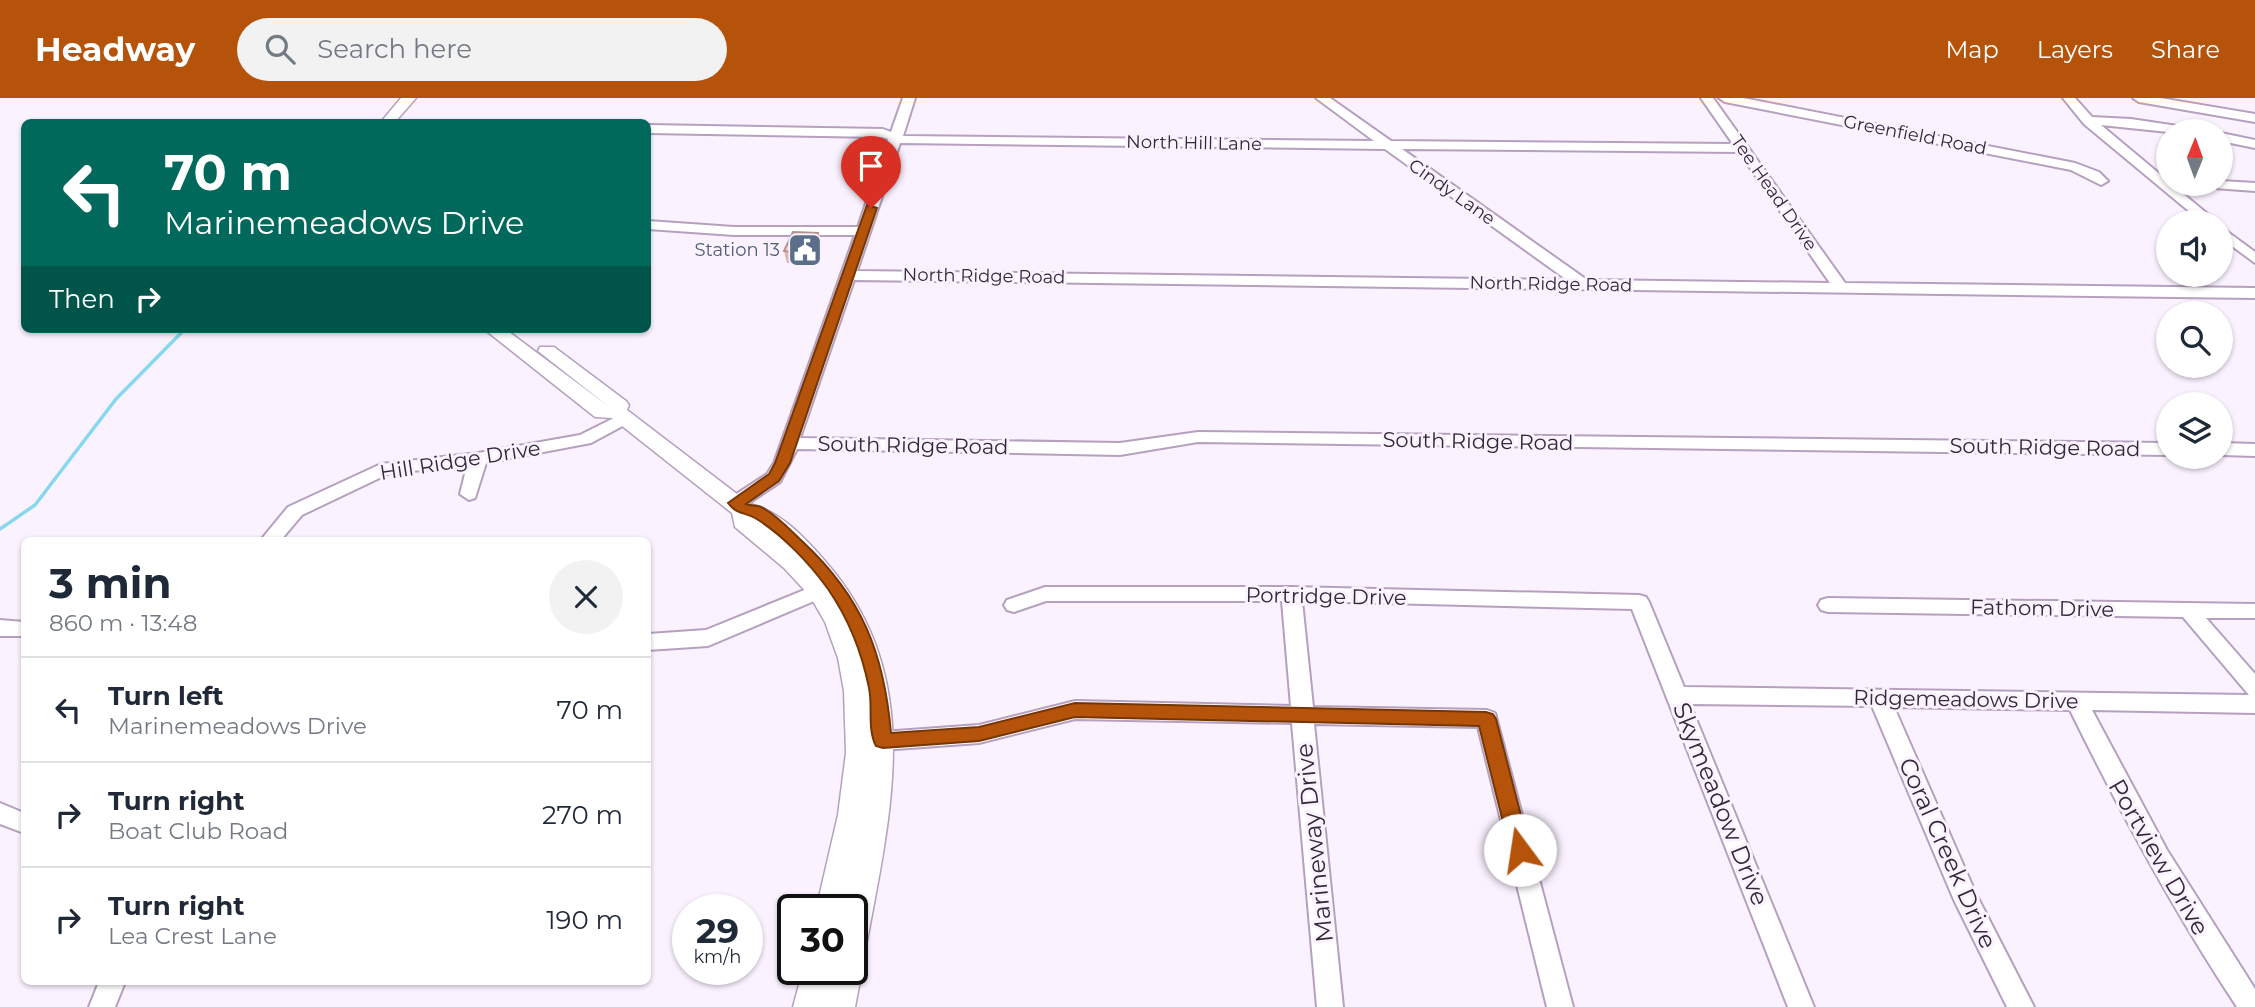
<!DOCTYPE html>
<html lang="en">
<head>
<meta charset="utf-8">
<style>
	body { margin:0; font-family:Montserrat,sans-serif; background:#f2f2f3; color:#1f2937; height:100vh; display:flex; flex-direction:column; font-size:26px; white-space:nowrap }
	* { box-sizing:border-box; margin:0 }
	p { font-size:23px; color:#747a83 }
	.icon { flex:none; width:38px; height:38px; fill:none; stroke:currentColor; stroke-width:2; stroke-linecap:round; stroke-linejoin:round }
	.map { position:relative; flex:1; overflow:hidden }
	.panel { position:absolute; left:21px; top:439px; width:630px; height:448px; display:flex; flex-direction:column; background:#fff; border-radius:10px; box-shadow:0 2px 5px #0004 }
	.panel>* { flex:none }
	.banner { position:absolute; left:21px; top:21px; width:630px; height:214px; border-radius:10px; box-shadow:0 2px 5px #0004; background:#00695c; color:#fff; overflow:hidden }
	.needle { width:46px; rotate:1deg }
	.tools { position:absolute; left:2156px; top:21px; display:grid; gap:14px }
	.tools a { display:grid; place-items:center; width:77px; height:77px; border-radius:50%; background:#fff; box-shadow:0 2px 5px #0004; font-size:35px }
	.speed { position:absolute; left:672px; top:796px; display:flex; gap:14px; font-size:35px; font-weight:700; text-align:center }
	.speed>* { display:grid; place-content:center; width:91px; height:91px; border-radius:50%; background:#fff; box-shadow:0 2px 5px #0004; line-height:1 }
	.speed small { font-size:18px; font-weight:400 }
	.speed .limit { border:4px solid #111; border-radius:10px; background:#fff; color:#111 }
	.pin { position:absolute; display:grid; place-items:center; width:60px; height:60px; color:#fff; margin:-72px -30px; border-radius:50% 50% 50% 0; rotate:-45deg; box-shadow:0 0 7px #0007 }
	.pin .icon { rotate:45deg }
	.me { position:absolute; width:77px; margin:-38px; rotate:346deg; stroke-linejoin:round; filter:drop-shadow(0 0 5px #0008) }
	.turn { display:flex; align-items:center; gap:24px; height:147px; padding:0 28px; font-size:32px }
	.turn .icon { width:91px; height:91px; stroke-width:2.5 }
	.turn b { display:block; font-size:49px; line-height:60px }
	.then { display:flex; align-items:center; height:66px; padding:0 28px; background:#0003; gap:14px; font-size:26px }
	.round { display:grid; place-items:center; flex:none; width:74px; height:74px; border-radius:37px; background:#f2f2f3 }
	.head { display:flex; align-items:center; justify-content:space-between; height:119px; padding:0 28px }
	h1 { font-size:42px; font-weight:700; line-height:52px }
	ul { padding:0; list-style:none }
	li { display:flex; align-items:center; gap:21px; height:105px; padding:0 28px; border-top:2px solid #e0e1e3 }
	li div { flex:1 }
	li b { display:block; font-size:26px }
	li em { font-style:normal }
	header { display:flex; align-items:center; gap:42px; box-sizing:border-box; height:98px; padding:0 35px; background:#b45309; color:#fff }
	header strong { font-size:33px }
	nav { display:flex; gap:38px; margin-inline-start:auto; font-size:24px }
	.search { width:490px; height:63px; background:#f2f2f3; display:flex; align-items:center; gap:18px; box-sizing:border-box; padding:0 24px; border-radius:38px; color:#747a83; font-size:26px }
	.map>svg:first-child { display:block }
</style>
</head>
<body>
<header>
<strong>Headway</strong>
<div class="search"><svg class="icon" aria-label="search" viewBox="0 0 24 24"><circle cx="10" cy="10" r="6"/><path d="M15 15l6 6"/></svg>Search here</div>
<nav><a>Map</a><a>Layers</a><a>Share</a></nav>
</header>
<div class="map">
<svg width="2255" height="909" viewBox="0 0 2255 909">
	<rect width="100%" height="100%" fill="#fbf2ff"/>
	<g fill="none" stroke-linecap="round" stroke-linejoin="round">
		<!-- stream -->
		<path stroke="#87d8ec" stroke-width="3.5" d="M 0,431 L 35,407 L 116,301 L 185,231"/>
		<!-- minor casing -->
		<g stroke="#b6a0bf" stroke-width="4">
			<path id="minor" d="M 903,0 L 915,0 L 903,38 L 1374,43 L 1316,0 L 1330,0 L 1391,43 L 1733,46 L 1701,0 L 1713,0 L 1845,185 L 2255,190 L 2255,200 L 854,182 L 800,340 L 1120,345 L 1198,334 L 2168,345 L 2168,357 L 1198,344 L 1120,357 L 797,351 L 780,384 L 743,409 L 729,409 L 727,405 L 729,401 L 767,376 L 774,365 L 855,137 L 734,137 L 648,131 L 648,123 L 734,129 L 858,129 L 888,41 L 881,39 L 648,35 L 648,27 L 883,31 L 891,34 ZM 900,45 L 1385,51 L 1567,182 L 857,173 ZM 1402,51 L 1739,54 L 1830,185 L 1587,182 Z
				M 1719,0 L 1743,0 L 2075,65 L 2099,74 L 2108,83 L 2101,87 L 2071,72 L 1725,4 Z
				M 2063,0 L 2075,0 L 2092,19 L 2131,21 L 2191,30 L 2193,33 L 2168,34 L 2101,27 L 2217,124 L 2202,124 L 2084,26 Z
				M 2133,0 L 2160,0 L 2255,16 L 2255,24 L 2139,4 Z
				M 2221,35 L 2255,42 L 2255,50 L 2221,43 Z
				M 2221,83 L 2255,85 L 2255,93 L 2214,90 L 2207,86 L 2221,86 Z
				M 2221,129 L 2255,154 L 2255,165 L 2221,140 Z
				M 624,315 L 633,320 L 630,324 L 591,345 L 486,365 L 475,400 L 469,402 L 460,396 L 467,368 L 390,375 L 302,417 L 280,443 L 260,443 L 288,409 L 381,366 L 478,355 L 580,337 Z
				M 2221,345 L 2255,346 L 2255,358 L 2221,357 Z
				M 819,486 L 826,488 L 829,493 L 826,498 L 708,548 L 648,552 L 648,536 L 706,532 Z
				M 1045,489 L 1291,489 L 1639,497 L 1646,499 L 1649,504 L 1684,589 L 2249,597 L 2183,519 L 1828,514 L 1821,512 L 1818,507 L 1821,502 L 1828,500 L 2255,506 L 2255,520 L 2206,520 L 2255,576 L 2255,615 L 2092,612 L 2167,752 L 2255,891 L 2255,909 L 2237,909 C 2174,814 2120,714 2070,612 L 1894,609 L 1976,796 L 2034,909 L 2007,909 L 1954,802 L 1872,608 L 1690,606 L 1814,909 L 1788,909 L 1632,511 L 1302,503 L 1313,609 L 1487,612 L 1495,615 L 1573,909 L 1547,909 L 1478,629 L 1314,626 L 1343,909 L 1317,909 L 1292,625 L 1075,621 L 979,645 L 868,653 L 860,650 L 857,644 L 860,638 L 868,635 L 979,627 L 1075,603 L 1291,608 L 1282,503 L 1046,503 L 1014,514 L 1007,512 L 1004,507 L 1007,502 Z
				M 0,522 L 24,524 L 24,538 L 0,538 Z
				M 0,705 L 24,715 L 24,735 L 0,726 Z
				M 99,884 L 125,884 L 115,909 L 89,909 Z"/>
		</g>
		<!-- major casing -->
		<g stroke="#b6a0bf" stroke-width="3">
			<path id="major" d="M 401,0 L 416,0 L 395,24 L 381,24 Z
				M 484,231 L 505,231 L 608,308 L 538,253 L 540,249 L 554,249 L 626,303 L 629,307 L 627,312 L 750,406 C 781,414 804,439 825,463 C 925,577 892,708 867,843 L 863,853 L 852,857 L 852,812 L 816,812 L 838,717 L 846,655 L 844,593 L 838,560 L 825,524 L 810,498 L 784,470 L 735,429 L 732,415 L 612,320 L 595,319 Z
				M 852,860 L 858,862 L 862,872 L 855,909 L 793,909 L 803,872 L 852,872 Z"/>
		</g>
		<!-- minor -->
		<use href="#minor" fill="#fff" fill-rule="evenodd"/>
		<!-- major -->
		<use href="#major" fill="#fff" fill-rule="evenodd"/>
	</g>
	<!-- wall -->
	<path fill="#dab5b2" d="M 820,146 L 815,168 L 793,168 L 792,165 L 787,165 L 784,153 Z"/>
	<!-- shaded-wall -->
	<path fill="#b29391" d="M 818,135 L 820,146 L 815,168 L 812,157 Z"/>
	<!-- building -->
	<path fill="#fed2cf" stroke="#b29391" stroke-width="2" d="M 793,134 L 818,135 L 812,157 L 790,157 L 792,154 L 784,153 Z"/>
	<!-- route -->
	<path fill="#b45309" stroke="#753606" stroke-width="2" d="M 867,107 L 877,110 L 790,365 L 779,383 L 746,406 C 750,408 757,407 761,409 C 776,416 791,433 803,444 C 862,499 884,555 891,635 L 979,629 L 1075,605 L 1486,614 L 1493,616 L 1496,621 L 1530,752 L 1527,758 L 1520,760 L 1513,758 L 1510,752 L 1479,628 L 1075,619 L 979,643 L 883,650 L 876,648 C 867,631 873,608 869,590 C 862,555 848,520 828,491 C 810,466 782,436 755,420 C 745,414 737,417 728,405 L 769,376 L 775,365 Z"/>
	<!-- icons -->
	<defs>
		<g id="civic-square" transform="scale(1.75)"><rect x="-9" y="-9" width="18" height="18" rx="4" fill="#5c6f8a" stroke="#fbf2ff"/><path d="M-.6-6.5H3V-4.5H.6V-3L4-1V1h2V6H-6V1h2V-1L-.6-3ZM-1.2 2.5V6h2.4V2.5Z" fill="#fff"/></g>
	</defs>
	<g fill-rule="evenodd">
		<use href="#civic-square" x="805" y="152"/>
	</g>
	<g text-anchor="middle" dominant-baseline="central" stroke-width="6" stroke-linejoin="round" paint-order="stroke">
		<!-- far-street labels -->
		<g font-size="18" fill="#332a36" stroke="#fbf2ff">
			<text transform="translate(1915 37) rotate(11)">Greenfield Road</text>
			<text transform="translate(1194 45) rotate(1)">North Hill Lane</text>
			<text transform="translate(1452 94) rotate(35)">Cindy Lane</text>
			<text transform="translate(1774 95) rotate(55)">Tee Head Drive</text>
			<text transform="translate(984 178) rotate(1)">North Ridge Road</text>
			<text transform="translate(1551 186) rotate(1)">North Ridge Road</text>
		</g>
		<!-- far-service labels -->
		<g font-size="18" fill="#4e5e75" stroke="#fbf2ff" text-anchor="end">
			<text x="780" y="152">Station 13</text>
		</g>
		<!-- street labels -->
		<g font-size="21" fill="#332a36" stroke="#fbf2ff">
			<text transform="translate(1478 343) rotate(1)">South Ridge Road</text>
			<text transform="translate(913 347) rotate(1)">South Ridge Road</text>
			<text transform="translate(2045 349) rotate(1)">South Ridge Road</text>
			<text transform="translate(460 362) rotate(-9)">Hill Ridge Drive</text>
			<text transform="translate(1326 498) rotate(1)">Portridge Drive</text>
			<text transform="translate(2042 510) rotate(1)">Fathom Drive</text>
			<text transform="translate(1966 601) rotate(1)">Ridgemeadows Drive</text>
		</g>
		<!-- near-street labels -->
		<g font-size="24" fill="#332a36" stroke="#fbf2ff">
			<text transform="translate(1721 706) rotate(68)">Skymeadow Drive</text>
			<text transform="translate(1314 745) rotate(-96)">Marineway Drive</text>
			<text transform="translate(1948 755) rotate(66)">Coral Creek Drive</text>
			<text transform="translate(2159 759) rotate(60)">Portview Drive</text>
		</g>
	</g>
</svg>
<div class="tools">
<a><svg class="needle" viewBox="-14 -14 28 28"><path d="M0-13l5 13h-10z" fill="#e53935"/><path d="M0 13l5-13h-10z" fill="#747a83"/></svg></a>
<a><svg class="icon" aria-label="sound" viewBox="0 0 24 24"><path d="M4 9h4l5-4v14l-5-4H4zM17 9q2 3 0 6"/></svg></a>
<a><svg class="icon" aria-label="search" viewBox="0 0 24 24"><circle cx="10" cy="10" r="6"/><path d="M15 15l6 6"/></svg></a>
<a><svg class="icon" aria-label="layers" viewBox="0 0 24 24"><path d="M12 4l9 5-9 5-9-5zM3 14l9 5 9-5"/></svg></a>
</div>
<div class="speed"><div>29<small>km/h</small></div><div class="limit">30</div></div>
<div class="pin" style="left:871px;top:110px;background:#d93025"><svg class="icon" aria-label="arrive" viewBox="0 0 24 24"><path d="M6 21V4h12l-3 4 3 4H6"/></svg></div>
<svg class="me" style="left:1520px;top:752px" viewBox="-20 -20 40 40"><circle r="19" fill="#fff"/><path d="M0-13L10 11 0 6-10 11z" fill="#b45309"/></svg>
<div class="banner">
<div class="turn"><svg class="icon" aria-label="left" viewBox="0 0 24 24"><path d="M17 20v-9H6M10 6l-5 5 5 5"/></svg><div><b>70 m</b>Marinemeadows Drive</div></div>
<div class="then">Then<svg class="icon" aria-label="right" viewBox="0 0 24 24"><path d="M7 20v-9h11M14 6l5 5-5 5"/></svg></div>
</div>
<section class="panel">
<div class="head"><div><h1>3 min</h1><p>860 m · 13:48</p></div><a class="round"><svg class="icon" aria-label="close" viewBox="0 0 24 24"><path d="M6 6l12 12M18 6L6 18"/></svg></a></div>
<ul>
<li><svg class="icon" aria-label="left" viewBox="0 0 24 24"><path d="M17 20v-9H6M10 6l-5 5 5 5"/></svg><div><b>Turn left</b><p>Marinemeadows Drive</p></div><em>70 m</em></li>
<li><svg class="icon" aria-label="right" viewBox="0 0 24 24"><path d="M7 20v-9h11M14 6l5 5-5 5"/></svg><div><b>Turn right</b><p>Boat Club Road</p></div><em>270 m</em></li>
<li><svg class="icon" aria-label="right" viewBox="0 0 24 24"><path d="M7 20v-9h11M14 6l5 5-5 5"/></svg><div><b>Turn right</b><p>Lea Crest Lane</p></div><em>190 m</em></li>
</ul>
</section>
</div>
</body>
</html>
